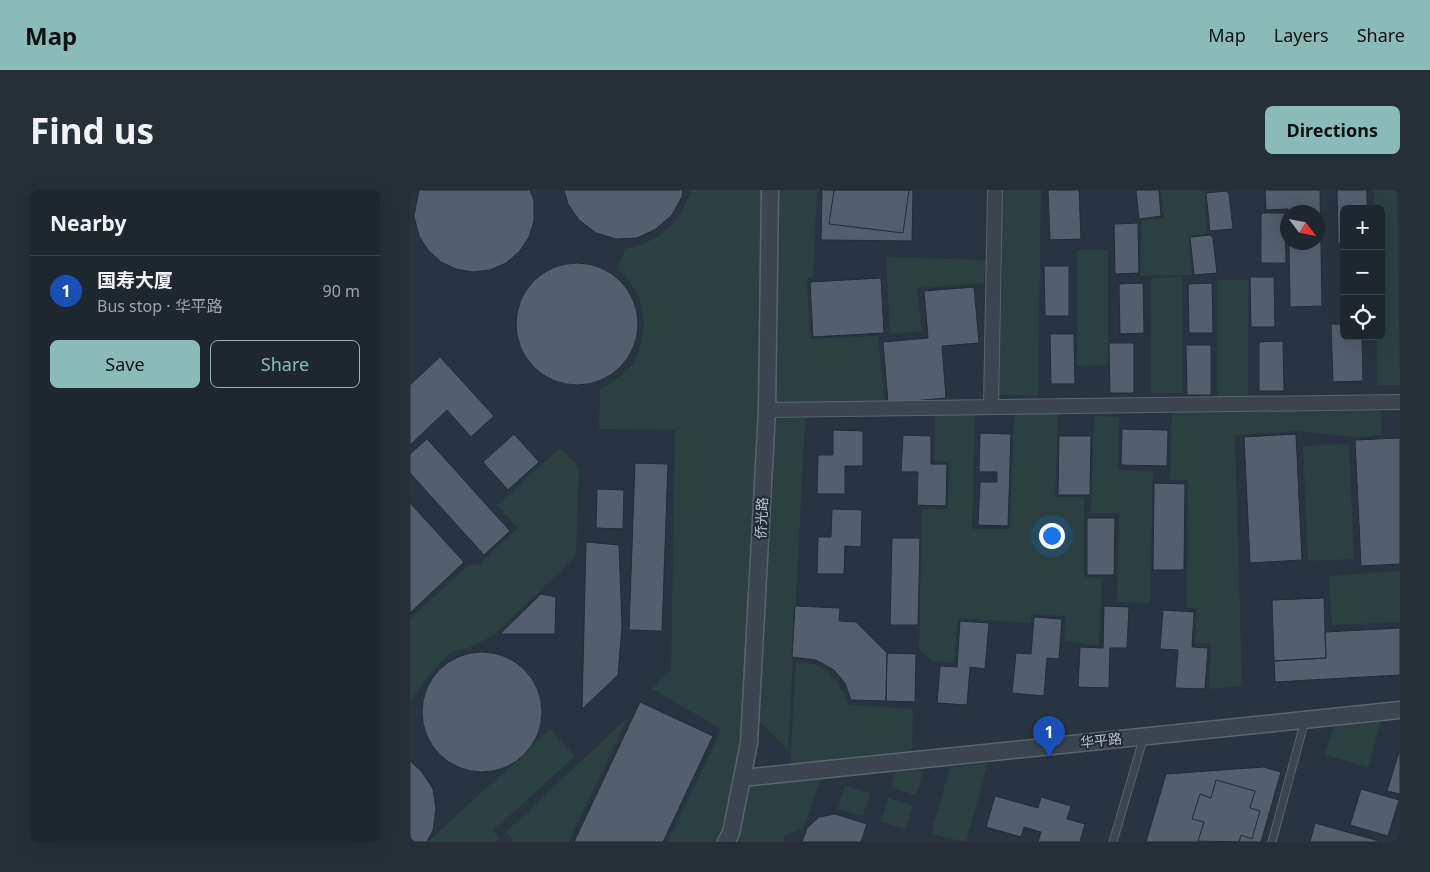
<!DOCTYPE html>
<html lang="en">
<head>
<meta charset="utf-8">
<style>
  :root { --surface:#1e272f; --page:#262f37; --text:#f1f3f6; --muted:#a1a5aa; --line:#3c444b; --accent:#8bbbb9 }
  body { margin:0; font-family:"Noto Sans","Noto Sans SC",sans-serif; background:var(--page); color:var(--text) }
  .controls { position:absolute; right:15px; top:15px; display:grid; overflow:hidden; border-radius:8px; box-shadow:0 5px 20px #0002 }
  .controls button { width:45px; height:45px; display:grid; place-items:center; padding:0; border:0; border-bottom:1px solid var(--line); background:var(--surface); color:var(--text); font:25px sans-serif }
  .compass { position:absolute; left:870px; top:15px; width:45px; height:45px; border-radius:50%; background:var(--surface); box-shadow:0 5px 20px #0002; rotate:122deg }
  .you { position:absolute; left:641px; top:345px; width:18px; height:18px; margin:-12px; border:4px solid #fff; border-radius:50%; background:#1a73e8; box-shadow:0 0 0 8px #1a73e833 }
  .badge { display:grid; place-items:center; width:32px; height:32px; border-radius:50%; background:var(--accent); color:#fff; font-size:16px; font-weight:700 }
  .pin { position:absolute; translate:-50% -41px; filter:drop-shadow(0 1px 2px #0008) }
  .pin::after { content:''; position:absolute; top:26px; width:18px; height:15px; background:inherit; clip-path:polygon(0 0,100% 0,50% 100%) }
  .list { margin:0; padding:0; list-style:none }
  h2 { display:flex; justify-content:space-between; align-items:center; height:65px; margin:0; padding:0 20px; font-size:21px }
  h2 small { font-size:16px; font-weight:400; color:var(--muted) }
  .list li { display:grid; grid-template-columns:32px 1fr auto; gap:15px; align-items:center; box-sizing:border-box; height:70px; padding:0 20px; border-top:1px solid var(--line) }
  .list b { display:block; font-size:19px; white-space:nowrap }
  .list p { margin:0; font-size:16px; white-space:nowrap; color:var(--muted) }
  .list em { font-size:16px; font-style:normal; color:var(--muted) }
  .actions { display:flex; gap:10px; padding:15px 20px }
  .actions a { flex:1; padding:11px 0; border:1px solid var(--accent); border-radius:8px; text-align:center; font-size:18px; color:var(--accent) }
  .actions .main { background:var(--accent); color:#111 }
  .icon { flex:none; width:28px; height:28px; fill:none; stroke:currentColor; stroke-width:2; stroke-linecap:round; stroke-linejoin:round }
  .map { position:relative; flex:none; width:990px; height:652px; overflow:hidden; border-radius:8px }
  header { display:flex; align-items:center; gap:30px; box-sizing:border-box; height:70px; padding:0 25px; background:var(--accent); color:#111 }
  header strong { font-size:24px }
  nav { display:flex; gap:28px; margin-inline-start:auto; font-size:18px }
  .intro { display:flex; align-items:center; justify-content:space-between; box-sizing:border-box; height:120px; padding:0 30px }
  h1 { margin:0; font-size:35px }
  .button { padding:12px 22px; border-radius:8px; background:var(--accent); color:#111; font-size:18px; font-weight:700 }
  main { display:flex; gap:30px; padding:0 30px }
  aside { flex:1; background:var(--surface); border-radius:8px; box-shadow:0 5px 20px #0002 }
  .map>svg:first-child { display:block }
  .green { fill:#2b4141 }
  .building { fill:#535f6d; stroke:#232c37 }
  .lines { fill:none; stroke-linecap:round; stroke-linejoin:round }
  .service-casing { stroke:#5a636d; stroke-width:9 }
  .minor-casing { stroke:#5a636d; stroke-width:16 }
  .tertiary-casing { stroke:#5a636d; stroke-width:19 }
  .service { stroke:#3c454f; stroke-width:7 }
  .minor { stroke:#3c454f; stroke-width:14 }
  .tertiary { stroke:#3c454f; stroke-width:16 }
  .labels { text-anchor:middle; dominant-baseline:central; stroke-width:4; stroke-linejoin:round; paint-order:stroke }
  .street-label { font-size:14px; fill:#b9c0ca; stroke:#212a35 }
</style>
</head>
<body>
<header>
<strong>Map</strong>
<nav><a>Map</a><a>Layers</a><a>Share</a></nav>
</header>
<div class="intro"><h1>Find us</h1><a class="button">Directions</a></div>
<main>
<aside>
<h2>Nearby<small></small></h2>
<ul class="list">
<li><span class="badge" style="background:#1a4fb4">1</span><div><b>国寿大厦</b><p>Bus stop · 华平路</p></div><em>90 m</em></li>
</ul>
<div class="actions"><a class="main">Save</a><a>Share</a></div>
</aside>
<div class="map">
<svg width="990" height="652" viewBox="0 0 990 652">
  <rect width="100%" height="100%" fill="#28343f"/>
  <path class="green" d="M 281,0 L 356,0 L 355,220 L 337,552 L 314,652 L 258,652 L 311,539 L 241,498 L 261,480 L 265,240 L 189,239 L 190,199 C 202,192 215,184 223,173 C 226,169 228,163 229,159 C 240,129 232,99 207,80 L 215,59 C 251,52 269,34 281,0 Z
    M 365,0 L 407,0 L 403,87 L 397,88 L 400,149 L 468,146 L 475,212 L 396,214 L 378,560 L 346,528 Z
    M 592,0 L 631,0 L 628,205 L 589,205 Z
    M 751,0 L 787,0 L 794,2 L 797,44 L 779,46 L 782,85 L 730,86 L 731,31 L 754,28 Z
    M 964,0 L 987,0 L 990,195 L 967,195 L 967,146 L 971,146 L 971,19 L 964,19 Z
    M 667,60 L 698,60 L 698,175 L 667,176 Z
    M 476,67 L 576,70 L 574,93 L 507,98 L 512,141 L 480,144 Z
    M 772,87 L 772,203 L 741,203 L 741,88 Z
    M 807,90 L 838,90 L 838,206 L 807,206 Z
    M 762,220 L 971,220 L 972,245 L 944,247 L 887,241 L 825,245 L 832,496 L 799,499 L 801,454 L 785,453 L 787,418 L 777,418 L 778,290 L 760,290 Z
    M 565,221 L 562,339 L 600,339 L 604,224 L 648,223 L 645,307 L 674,307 L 674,387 L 692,388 L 689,455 L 654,451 L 656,426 L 622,424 L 620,433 L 548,428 L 544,473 L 522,471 L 509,459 L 512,319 L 538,319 L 539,272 L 524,271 L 525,222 Z
    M 684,226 L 709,227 L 708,280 L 743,281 L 740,413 L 707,412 L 709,323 L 681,323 Z
    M 939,254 L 944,369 L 898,371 L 893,256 Z
    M 150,258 L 169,277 L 166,366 L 84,445 L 58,458 L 42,462 L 25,478 L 0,510 L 0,429 L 57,376 L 68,375 L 108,338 L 87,315 Z
    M 990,381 L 990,432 L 922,435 L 919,386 Z
    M 386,472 C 418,472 427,489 439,515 L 503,519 L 502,565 L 380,579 Z
    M 218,527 L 159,652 L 104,652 L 96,642 Z
    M 972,529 L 958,577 L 915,565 L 925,533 Z
    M 140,539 L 165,566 L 83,641 L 89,648 L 85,652 L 18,652 Z
    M 578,573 L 556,652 L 521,644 L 540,577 Z
    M 488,574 L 513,582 L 506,605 L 481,598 Z
    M 412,586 L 393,638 L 375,646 L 373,652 L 323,652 L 336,593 Z
    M 435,595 L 460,603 L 453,626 L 428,619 Z
    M 478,608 L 503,616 L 496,639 L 471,632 Z"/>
  <path class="building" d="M 9,0 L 120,0 L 124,10 L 124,31 L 119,47 L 109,62 L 96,73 L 80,80 L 63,82 L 46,79 L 31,72 L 18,60 L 9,46 L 4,26 Z
    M 154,0 L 273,0 L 272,7 L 262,25 L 246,39 L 227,48 L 206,49 L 186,43 L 169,30 L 158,14 Z
    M 412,0 L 503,0 L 502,51 L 411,50 Z
    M 424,0 L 499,0 L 493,43 L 419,34 Z
    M 638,0 L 669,0 L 671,49 L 640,50 Z
    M 726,0 L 749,0 L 751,26 L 729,29 Z
    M 855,0 L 910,0 L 912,116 L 880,117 L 879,52 L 908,52 L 908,22 L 878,22 L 878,19 L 856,20 Z
    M 927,0 L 957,0 L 957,19 L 934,19 L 934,53 L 928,53 Z
    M 816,1 L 819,4 L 823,39 L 800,41 L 796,3 Z
    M 851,23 L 875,23 L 876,73 L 851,73 Z
    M 728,33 L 729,83 L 705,84 L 704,34 Z
    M 800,45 L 803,48 L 807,83 L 784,85 L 780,47 Z
    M 931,71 L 934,71 L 934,129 L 932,129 Z
    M106 134a61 61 0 1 1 122 0a61 61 0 1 1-122 0Z
    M 634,76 L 659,76 L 659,126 L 635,126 Z
    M 840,87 L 864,87 L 865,137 L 841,137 Z
    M 471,88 L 474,143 L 403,147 L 400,92 Z
    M 733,93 L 734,143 L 710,144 L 709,94 Z
    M 802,93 L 803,143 L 779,143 L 778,94 Z
    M 564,97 L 569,153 L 532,156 L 536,208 L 478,213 L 473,152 L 518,148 L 514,101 Z
    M 921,134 L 934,134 L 934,146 L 952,146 L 953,191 L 923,192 Z
    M 640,144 L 664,144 L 665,194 L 641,194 Z
    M 873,151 L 874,201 L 849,201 L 849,152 Z
    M 699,153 L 724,153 L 724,203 L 700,203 Z
    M 776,155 L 801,155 L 801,205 L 777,205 Z
    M 30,167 L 84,226 L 61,247 L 37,220 L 0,255 L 0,195 Z
    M 712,239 L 758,240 L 757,276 L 711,275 Z
    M 423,240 L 453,241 L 453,276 L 435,276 L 435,304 L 407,304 L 408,265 L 423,265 Z
    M 570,243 L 601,244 L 598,336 L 568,335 L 570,292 L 587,292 L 587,282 L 569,282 Z
    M 104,244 L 129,272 L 98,300 L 73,272 Z
    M 886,244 L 892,370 L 840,373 L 834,247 Z
    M 493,245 L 521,246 L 521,274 L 537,274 L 536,316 L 507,315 L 508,282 L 491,282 Z
    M 649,246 L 681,246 L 680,305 L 648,305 Z
    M 990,248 L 990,374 L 951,376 L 945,250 Z
    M 17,249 L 100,341 L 74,365 L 0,283 L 0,264 Z
    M 225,273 L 258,274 L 252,441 L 219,440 Z
    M 744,293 L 775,294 L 774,380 L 743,380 Z
    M 187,299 L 214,300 L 213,339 L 186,338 Z
    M 0,313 L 54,372 L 0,423 Z
    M 422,319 L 452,320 L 451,357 L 435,356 L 434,384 L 407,384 L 408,347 L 421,347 Z
    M 677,328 L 705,328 L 704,385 L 677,385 Z
    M 482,348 L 510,348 L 508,435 L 480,435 Z
    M 176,352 L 209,355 L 212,436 L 208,485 L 172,519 Z
    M 131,404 L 146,407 L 145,444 L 90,444 Z
    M 914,408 L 916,468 L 864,471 L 862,410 Z
    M 385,416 L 430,418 L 429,431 L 446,432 L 477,463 L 476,511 L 441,510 L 435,493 L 424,480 L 406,470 L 382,467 Z
    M 694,416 L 719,417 L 717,458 L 700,458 L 699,498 L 668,497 L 670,457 L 693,458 Z
    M 753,420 L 784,422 L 782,457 L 798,458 L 795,499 L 765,498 L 768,460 L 750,459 Z
    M 624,427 L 652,429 L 649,469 L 637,468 L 634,506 L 602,503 L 606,463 L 621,464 Z
    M 550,431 L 579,433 L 575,479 L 560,477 L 557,515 L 527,513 L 530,476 L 547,477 Z
    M 990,438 L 990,485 L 865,492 L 864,471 L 916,468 L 915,442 Z
    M12 522a60 60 0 1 1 120 0a60 60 0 1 1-120 0Z
    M 477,463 L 506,464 L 505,512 L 476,511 Z
    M 230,512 L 303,546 L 253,652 L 164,652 Z
    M 990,559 L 990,604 L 977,601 Z
    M 0,571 L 12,582 L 23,599 L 26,619 L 23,640 L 17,652 L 0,652 Z
    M 853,577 L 871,582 L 851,652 L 736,652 L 756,584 Z
    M 806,590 L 845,601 L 840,618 L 850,621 L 842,649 L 831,645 L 829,652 L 788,651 L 794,632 L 782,629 L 790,604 L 801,608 Z
    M 951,599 L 989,610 L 978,646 L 940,635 Z
    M 585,606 L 628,618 L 631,607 L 661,616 L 657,629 L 675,634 L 670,652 L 628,652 L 631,642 L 614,637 L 611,647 L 576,637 Z
    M 425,624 L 457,634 L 451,652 L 392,652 L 397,638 L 409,627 Z
    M 905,633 L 969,651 L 969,652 L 900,652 Z"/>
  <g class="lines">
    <defs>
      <path id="service" d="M 703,652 L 734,546
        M 862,652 L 895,530"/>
      <path id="minor" d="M 581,217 L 585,0
        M 357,220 L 990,212"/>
      <path id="tertiary" d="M 332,588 L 990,520
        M 316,652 L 321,643 L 339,553 L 357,220 L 360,0"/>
    </defs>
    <use href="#service" class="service-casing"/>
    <use href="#minor" class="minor-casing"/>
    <use href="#tertiary" class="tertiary-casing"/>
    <use href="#service" class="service"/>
    <use href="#minor" class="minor"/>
    <use href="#tertiary" class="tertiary"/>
  </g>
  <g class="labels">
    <g class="street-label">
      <text transform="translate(351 328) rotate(-87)">侨光路</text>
      <text transform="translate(691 550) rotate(-6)">华平路</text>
    </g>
  </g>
</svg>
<div class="controls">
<button>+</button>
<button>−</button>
<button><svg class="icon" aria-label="locate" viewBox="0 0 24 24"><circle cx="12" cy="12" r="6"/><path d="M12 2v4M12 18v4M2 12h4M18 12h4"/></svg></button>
</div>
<svg class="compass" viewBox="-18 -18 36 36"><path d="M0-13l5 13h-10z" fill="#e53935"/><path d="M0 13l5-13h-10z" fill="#a1a5aa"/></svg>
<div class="you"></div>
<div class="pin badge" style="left:639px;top:567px;background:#1a4fb4">1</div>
</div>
</main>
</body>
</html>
